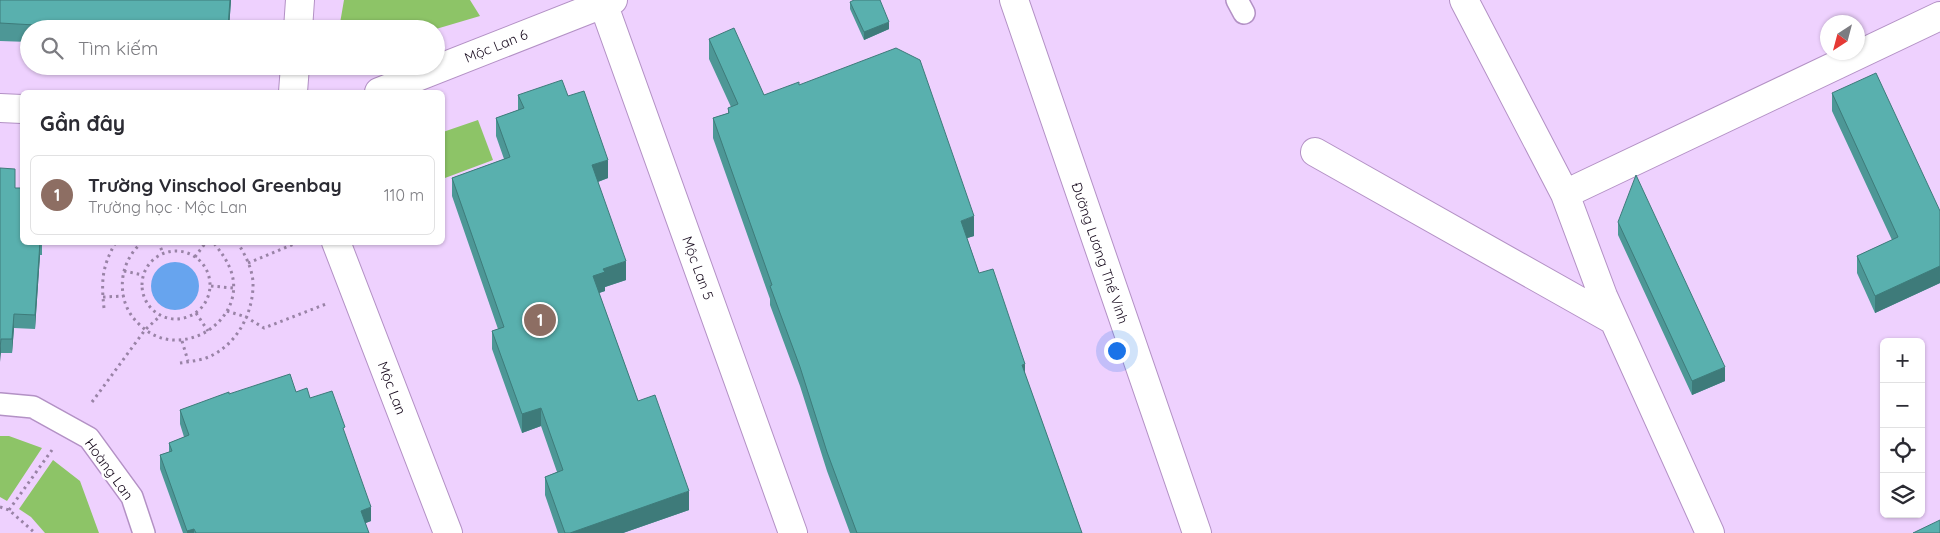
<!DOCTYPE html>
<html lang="vi">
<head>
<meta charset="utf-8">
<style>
  :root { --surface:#fff; --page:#f7f7f7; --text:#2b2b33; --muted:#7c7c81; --line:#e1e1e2; --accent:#447a0e }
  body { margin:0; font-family:Quicksand,sans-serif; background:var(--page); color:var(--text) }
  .controls { position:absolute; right:15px; bottom:15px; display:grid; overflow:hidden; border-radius:8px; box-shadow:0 1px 4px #0004 }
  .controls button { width:45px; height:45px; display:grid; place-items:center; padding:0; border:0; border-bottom:1px solid var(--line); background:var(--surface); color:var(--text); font:25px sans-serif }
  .compass { position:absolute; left:1820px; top:15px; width:45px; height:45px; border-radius:50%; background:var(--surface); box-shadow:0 1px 4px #0004; rotate:216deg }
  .you { position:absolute; left:1116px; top:350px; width:18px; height:18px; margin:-12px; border:4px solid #fff; border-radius:50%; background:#1a73e8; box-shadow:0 0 0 8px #1a73e833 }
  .badge { display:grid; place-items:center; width:32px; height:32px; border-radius:50%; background:var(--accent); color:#fff; font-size:16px; font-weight:700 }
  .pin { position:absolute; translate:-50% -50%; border:2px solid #fff; box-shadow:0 1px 5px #0006 }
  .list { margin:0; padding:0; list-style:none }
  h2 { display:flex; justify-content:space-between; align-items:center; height:65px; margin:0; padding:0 20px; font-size:21px }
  h2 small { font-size:16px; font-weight:400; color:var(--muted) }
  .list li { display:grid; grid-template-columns:32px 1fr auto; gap:15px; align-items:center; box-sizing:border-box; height:80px; margin:0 10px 10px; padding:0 10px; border:1px solid var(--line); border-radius:8px }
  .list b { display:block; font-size:19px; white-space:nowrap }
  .list p { margin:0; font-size:16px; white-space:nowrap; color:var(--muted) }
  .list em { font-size:16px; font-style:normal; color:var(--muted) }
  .icon { flex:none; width:28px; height:28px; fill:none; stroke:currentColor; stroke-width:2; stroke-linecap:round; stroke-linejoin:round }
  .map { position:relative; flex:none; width:1940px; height:533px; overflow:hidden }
  .search { position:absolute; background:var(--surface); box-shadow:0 1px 4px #0004; left:20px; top:20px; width:425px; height:55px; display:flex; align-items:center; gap:12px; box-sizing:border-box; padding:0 18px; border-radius:28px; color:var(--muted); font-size:19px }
  .panel { position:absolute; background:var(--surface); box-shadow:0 1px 4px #0004; left:20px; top:90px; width:425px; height:155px; border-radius:8px }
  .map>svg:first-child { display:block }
  .green { fill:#8dc467 }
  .water { fill:#67a4ee }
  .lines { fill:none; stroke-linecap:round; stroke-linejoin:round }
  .service-casing { stroke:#b391c5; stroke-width:24 }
  .minor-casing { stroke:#b391c5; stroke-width:30 }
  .tertiary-casing { stroke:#b391c5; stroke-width:30 }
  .path { stroke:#9983a6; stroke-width:3; stroke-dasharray:2.5 4; stroke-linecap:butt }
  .service { stroke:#fff; stroke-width:21 }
  .minor { stroke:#fff; stroke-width:28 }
  .tertiary { stroke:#fff; stroke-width:28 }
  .wall { fill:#4d9796 }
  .shaded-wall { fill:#3e7b7a }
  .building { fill:#59b0ae; stroke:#3e7b7a }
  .labels { text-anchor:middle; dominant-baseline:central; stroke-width:5; stroke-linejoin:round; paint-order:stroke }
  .street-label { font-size:14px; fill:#170a1d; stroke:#fff }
</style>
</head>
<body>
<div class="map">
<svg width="1940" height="533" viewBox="0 0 1940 533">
  <rect width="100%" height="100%" fill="#eed1fe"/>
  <path class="green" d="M 344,0 L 470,0 L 480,16 L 436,29 L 339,29 Z
    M 478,120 L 493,160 L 445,178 L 443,171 L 443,132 Z
    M 0,436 L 9,436 L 42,448 L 7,501 L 0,497 Z
    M 53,460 L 80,481 L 99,533 L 45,533 L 31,517 L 19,509 Z"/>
  <path class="water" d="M151 286a24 24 0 1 1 48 0a24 24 0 1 1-48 0Z"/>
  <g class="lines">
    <defs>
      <path id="service" d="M 1237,0 L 1244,13
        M 0,404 L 33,407 L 89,438 L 132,497 L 144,533"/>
      <path id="minor" d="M 1464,0 L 1565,194 L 1603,296 L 1710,533
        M 603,3 L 793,533
        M 298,29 L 300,0
        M 293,92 L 295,66
        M 379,92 L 613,0
        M 0,108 L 22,109
        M 1315,152 L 1613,320
        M 1565,194 L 1940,16
        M 336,242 L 448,533"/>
      <path id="tertiary" d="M 1014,0 L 1197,533"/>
    </defs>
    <use href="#service" class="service-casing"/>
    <use href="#minor" class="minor-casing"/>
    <use href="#tertiary" class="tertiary-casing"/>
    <path class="path" d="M 142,242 C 127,256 120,274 123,294 C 125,307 131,317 141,326 C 180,363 248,321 231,271 C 227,260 221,252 213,242
      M 158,242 L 163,253
      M142 285a34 34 0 1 1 68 0a34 34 0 1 1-68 0Z
      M 195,257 L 206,242
      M 248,263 L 299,242
      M 124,271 L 143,275
      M 211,286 L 233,288
      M 103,297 L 124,296
      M 104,308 C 101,281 102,266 116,242
      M 227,311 L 246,317 L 264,328 L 326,304
      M 196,313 L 208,331
      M 182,341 L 188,361
      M 180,363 C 187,362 195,361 203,359 C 235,349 254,314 253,282 C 252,268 245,254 237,242
      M 92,402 L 145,330 L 160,316
      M 0,507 L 9,510 L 35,533
      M 9,510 L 52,450"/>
    <use href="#service" class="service"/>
    <use href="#minor" class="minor"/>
    <use href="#tertiary" class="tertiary"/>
  </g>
  <path class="wall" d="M 0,0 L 231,0 L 229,29 L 29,29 L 29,42 L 0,41 Z
    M 850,2 L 889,29 L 864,40 L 850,9 Z
    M 709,39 L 764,95 L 799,85 L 974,236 L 967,238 L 979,273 L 1025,374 L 1082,533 L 850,533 L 827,471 L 800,386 L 770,305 L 770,299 L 713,138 L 713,118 L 728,113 L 728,108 L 731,107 L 709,59 Z
    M 1832,93 L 1940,211 L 1940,283 L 1875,313 L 1857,273 L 1857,256 L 1892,240 L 1832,111 Z
    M 518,95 L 568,96 L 608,178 L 598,182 L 626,280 L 605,287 L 605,291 L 599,293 L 638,401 L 689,510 L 623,533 L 558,533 L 545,495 L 545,477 L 557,472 L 541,426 L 522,433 L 492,349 L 492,331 L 498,329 L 452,196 L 452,178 L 504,159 L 496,136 L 496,118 L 518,110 Z
    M 0,168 L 15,188 L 22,242 L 42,242 L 42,255 L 40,255 L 35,329 L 14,328 L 12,353 L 1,353 Z
    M 1618,222 L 1725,381 L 1692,395 L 1618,235 Z
    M 296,392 L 310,398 L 345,434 L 371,521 L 365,523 L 369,533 L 183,533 L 160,469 L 160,455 L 169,452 L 169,443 L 184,437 L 180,424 L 180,410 L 229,394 Z"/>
  <path class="shaded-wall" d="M 230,0 L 231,0 L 229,29 L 228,29 Z
    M 889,22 L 889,29 L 864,40 L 864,32 Z
    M 608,160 L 608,178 L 592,184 L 592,165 Z
    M 974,216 L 974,236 L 961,240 L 961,221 Z
    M 40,242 L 40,255 L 35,329 L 35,315 Z
    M 626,261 L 626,280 L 605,287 L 605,291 L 593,295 L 593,276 L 603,269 Z
    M 1940,266 L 1940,283 L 1875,313 L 1875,296 Z
    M 14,314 L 14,328 L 12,353 L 12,339 Z
    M 1,339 L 1,353 L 0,362 L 0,348 Z
    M 1025,364 L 1025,383 L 1022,365 Z
    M 1725,367 L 1725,381 L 1692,395 L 1692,381 Z
    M 541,408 L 541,426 L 522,433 L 522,414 Z
    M 689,491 L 689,510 L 623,533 L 570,533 Z
    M 371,507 L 371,521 L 361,525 L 361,511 Z
    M 194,529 L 194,533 L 187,533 L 187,531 Z"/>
  <path class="building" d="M 0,0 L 230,0 L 228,27 L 211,27 L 211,29 L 87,29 L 87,28 L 0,23 Z
    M 854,0 L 880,0 L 889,22 L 864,32 L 850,2 Z
    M 734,28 L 764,95 L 799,82 L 799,85 L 896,48 L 920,60 L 974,216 L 961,221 L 979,273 L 993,269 L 1025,364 L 1022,365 L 1082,533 L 857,533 L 827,452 L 800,367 L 770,286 L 772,285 L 713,118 L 729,113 L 728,108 L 738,104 L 709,39 Z
    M 1876,73 L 1940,211 L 1940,266 L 1875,296 L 1857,256 L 1898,237 L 1832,93 Z
    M 562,80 L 568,96 L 584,91 L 608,160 L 592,165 L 626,261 L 603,269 L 605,272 L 593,276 L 638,401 L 655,395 L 689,491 L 570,533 L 565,533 L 545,477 L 563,470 L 541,408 L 522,414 L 492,331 L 504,327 L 452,178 L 510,157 L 496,118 L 524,108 L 518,95 Z
    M 0,168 L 15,169 L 15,188 L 22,188 L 22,242 L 40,242 L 35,315 L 14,314 L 12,339 L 1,339 L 0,348 Z
    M 1636,175 L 1725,367 L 1692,381 L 1618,222 Z
    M 290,374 L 296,392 L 307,388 L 310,398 L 332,391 L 345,427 L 343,428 L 371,507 L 361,511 L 369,533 L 196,533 L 194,529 L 187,531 L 160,455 L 172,451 L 169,443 L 189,435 L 180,410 L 229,392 L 229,394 Z
    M 1940,520 L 1940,533 L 1913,533 Z"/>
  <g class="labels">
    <g class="street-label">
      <text transform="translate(496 46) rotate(-22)">Mộc Lan 6</text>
      <text transform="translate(1100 253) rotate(71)">Đường Lương Thế Vinh</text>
      <text transform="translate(698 268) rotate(70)">Mộc Lan 5</text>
      <text transform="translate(392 388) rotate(69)">Mộc Lan</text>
      <text transform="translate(109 469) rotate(54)">Hoàng Lan</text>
    </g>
  </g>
</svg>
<div class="controls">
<button>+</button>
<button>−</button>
<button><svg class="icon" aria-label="locate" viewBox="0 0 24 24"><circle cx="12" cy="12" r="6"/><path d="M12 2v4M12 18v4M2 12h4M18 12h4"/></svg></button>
<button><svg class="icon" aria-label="layers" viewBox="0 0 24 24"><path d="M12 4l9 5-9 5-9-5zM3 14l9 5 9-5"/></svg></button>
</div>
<svg class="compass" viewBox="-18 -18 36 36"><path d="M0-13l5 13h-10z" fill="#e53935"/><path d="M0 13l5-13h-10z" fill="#7c7c81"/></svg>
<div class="you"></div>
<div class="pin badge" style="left:540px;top:320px;background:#8d6e63">1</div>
<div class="search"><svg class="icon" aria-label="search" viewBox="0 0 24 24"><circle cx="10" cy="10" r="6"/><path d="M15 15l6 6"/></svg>Tìm kiếm</div>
<section class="panel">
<h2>Gần đây<small></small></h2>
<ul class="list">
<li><span class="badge" style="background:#8d6e63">1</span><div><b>Trường Vinschool Greenbay</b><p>Trường học · Mộc Lan</p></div><em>110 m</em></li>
</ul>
</section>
</div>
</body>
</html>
